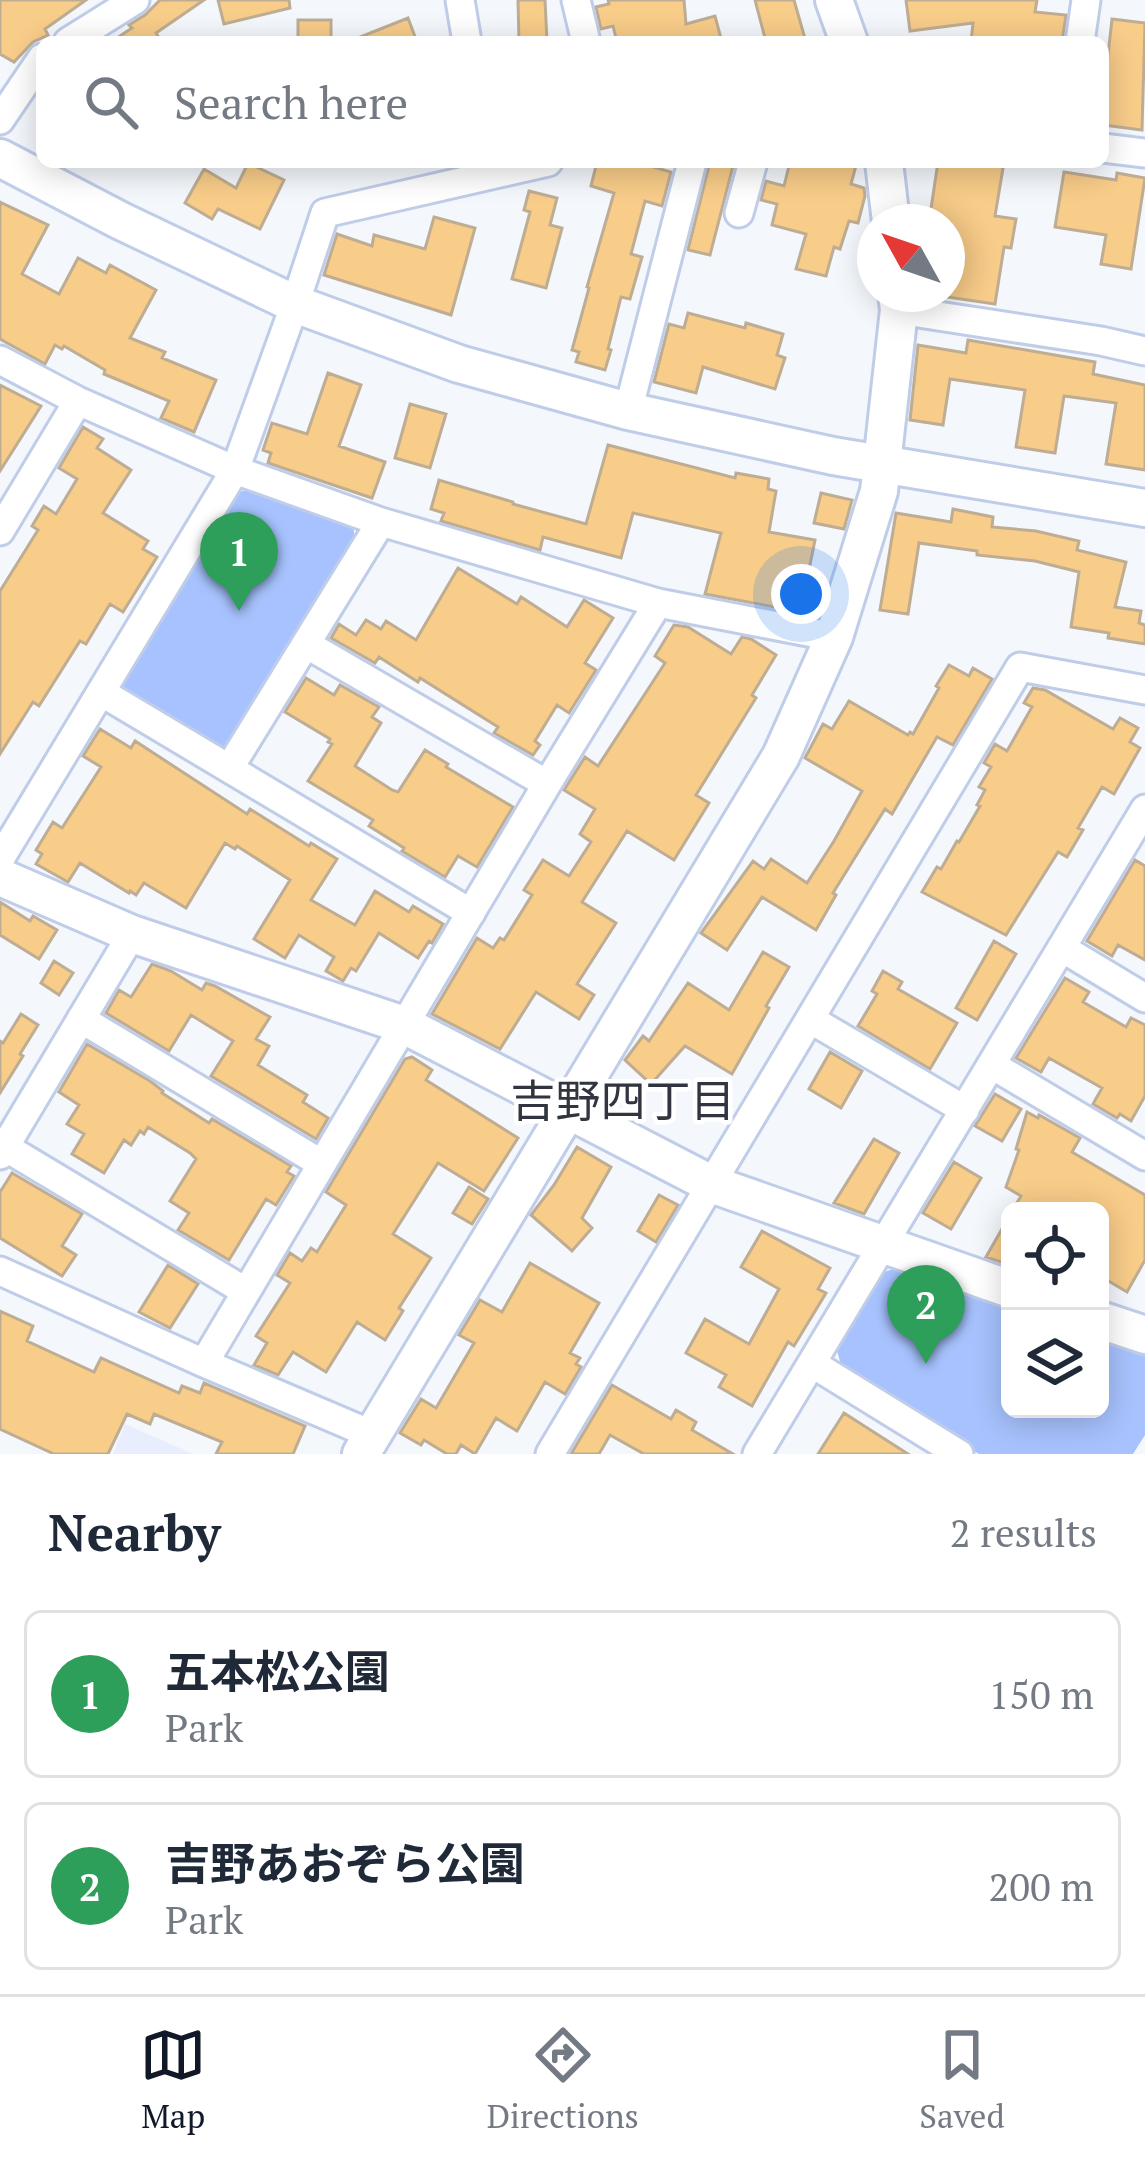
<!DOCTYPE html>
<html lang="en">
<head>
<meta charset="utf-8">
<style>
  :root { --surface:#fff; --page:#f2f2f3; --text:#1f2937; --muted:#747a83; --line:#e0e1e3; --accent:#111827 }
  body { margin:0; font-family:"PT Serif","Noto Sans JP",serif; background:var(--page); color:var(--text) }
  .controls { position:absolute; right:36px; bottom:36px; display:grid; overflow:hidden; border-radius:18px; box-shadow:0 6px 30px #0003 }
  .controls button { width:108px; height:108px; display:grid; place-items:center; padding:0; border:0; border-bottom:3px solid var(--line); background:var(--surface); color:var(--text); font:60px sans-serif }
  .compass { position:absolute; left:857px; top:204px; width:108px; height:108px; border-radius:50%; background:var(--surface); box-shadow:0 6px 30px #0003; rotate:310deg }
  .you { position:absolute; left:801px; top:594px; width:42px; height:42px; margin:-30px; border:9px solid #fff; border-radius:50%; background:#1a73e8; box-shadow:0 0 0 18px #1a73e833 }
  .badge { display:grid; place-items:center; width:78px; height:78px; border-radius:50%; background:var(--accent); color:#fff; font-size:39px; font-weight:700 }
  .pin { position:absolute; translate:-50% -99px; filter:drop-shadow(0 3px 6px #0008) }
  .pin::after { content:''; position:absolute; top:63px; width:42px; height:36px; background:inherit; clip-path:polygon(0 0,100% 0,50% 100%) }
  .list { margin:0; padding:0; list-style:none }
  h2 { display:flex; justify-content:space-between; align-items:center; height:156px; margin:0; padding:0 48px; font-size:51px }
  h2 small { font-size:39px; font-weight:400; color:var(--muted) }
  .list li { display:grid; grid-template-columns:78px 1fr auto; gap:36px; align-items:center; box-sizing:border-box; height:168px; margin:0 24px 24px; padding:0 24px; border:3px solid var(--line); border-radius:18px }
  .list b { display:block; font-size:45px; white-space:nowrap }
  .list p { margin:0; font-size:39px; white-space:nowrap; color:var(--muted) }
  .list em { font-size:39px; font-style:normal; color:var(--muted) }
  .icon { flex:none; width:66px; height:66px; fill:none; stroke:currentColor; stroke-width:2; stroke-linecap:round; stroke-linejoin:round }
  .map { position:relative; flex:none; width:1145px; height:1454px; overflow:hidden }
  .search { position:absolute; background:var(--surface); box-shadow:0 6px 30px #0003; left:36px; right:36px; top:36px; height:132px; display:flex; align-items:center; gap:30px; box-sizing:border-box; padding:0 42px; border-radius:18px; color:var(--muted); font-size:45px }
  .sheet { height:540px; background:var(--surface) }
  nav { display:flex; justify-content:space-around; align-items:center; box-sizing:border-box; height:168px; border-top:3px solid var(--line); background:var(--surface); font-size:33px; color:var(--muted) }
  nav a { display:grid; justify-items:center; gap:6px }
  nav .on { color:var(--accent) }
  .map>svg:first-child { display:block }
  .built { fill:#e8eefd }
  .green { fill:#a7c2fe }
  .building { fill:#f8cc89; stroke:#bead93; stroke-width:3 }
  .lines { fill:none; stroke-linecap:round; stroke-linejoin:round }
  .minor-casing { stroke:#c0cde9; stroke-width:33 }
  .tertiary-casing { stroke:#c0cde9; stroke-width:42 }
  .minor { stroke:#fff; stroke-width:27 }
  .tertiary { stroke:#fff; stroke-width:36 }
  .labels { text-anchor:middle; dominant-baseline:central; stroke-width:9; stroke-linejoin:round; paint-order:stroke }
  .neighbourhood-label { font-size:45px; fill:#303540; stroke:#fff }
</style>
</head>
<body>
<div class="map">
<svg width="1145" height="1454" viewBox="0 0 1145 1454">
  <rect width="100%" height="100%" fill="#f4f7fc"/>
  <path class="built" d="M 125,1424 L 193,1454 L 113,1454 Z"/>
  <path class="green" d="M 251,490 L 353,525 L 355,541 L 231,746 L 220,748 L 124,691 L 122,680 L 236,492 Z
    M 893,1269 L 1010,1309 L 1010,1409 L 1100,1409 L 1100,1340 L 1145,1356 L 1145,1435 L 1133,1454 L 979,1454 L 843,1372 L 836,1347 L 881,1273 Z"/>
  <path class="building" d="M 0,0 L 86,0 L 45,29 L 48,35 L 33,42 L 14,62 L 0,54 Z
    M 160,0 L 204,0 L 156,33 L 162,42 L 111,42 L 132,28 L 129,25 L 145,15 Z
    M 218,0 L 289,0 L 290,8 L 224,24 Z
    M 518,0 L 545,0 L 547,41 L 519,42 Z
    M 608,0 L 684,0 L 686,24 L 715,16 L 722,42 L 617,42 L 613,26 L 601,29 L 596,7 L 609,4 Z
    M 755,0 L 794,0 L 806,42 L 766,42 Z
    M 906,0 L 1037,0 L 1035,12 L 1066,15 L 1062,42 L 971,42 L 973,23 L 910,31 Z
    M 408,18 L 417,42 L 350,42 L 350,41 Z
    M 1112,19 L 1145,23 L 1142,130 L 1103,125 L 1103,100 Z
    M 298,20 L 331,20 L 331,42 L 298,42 Z
    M 610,162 L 636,162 L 671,172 L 662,206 L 645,201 L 631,254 L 642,257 L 630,299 L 621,297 L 608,349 L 611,350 L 605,370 L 576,362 L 579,352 L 572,350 L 589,288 L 587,287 L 614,193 L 591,186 L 596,166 Z
    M 710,162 L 734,162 L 710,255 L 688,250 Z
    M 790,162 L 857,162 L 851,184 L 864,188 L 865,196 L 858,223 L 849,221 L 840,249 L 834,247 L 826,276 L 796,269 L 806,234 L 772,225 L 777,204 L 761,200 L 766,181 L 784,186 Z
    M 938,162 L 1004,162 L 995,216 L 1016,219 L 1011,248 L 1004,247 L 995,304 L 947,297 L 947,222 L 929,222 Z
    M 248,163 L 284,180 L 260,229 L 218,209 L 212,219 L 185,203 L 204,169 L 236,188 Z
    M 1064,172 L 1116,180 L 1117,173 L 1145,178 L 1131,269 L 1101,264 L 1106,235 L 1055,227 Z
    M 529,191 L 557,198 L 550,225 L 562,228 L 546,288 L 512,279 L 530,212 L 524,210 Z
    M 0,202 L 48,225 L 22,274 L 59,294 L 78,258 L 106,273 L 110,265 L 156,290 L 130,338 L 165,352 L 162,358 L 216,380 L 194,432 L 161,418 L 169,401 L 104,374 L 105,370 L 64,346 L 62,349 L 55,345 L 45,364 L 0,339 Z
    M 434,217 L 475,228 L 451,315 L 324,275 L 337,234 L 372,246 L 374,235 L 425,249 Z
    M 688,313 L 745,328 L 746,323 L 783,334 L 777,355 L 785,358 L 775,389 L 703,367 L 696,393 L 654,382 L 669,324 L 684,328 Z
    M 968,340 L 1095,362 L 1093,374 L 1145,385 L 1145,470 L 1106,464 L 1116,403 L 1064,396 L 1055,453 L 1016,447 L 1025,390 L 950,379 L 943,425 L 910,420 L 918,345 L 966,353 Z
    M 328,373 L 361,385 L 339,446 L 385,462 L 372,498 L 268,463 L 271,453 L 263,450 L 272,423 L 307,434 Z
    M 0,385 L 41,406 L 0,471 Z
    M 410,404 L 446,414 L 430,468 L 395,458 Z
    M 83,427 L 103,439 L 97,448 L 131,470 L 103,513 L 148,541 L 143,549 L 157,557 L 123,612 L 110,604 L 86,644 L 80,641 L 39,706 L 33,702 L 0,754 L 0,591 L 38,530 L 32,526 L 44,506 L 56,514 L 77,479 L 59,468 Z
    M 608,445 L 735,478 L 736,473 L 769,479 L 768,489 L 776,491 L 769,532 L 815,540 L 807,580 L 825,584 L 817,615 L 705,594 L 721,533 L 633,513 L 621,558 L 543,537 L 540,550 L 441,521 L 444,513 L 431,509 L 439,480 L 513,502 L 513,504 L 586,524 Z
    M 821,493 L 852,500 L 844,529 L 814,523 Z
    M 953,509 L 993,517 L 992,527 L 1036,531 L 1079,541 L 1077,550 L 1126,562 L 1115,607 L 1141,611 L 1139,623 L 1145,625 L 1145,644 L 1108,638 L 1109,633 L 1071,627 L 1079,572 L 1035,561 L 977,555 L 977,551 L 919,543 L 908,614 L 880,610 L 896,513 L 951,522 Z
    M 458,568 L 517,604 L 521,597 L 567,627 L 584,600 L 613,618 L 585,663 L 596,670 L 569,713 L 557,705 L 535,741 L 540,745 L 533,755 L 494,733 L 498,727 L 420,678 L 418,682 L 379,657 L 375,663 L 331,638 L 339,624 L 356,635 L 366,620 L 381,629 L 386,621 L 416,640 Z
    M 674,625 L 688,627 L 731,654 L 742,637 L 751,639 L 776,655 L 752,695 L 756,698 L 696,795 L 709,803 L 674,860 L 627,831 L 582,902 L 616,923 L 577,984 L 594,995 L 579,1019 L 536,992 L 500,1049 L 432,1014 L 477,938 L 493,948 L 500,938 L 504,940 L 532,895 L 524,890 L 543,860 L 569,876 L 591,842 L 580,834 L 595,809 L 564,790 L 585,757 L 598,766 L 665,663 L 655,656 Z
    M 949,665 L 969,676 L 973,668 L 992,679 L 953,745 L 937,737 L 892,814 L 885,809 L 833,893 L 836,895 L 816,930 L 762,897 L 727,950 L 701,933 L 753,861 L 764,869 L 771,859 L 807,883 L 834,841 L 862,791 L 805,758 L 823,724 L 832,729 L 849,701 L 908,735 L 910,732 L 913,734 L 939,688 L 936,686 Z
    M 306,678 L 334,695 L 340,685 L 379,707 L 372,717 L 381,723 L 355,766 L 392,790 L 398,792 L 425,750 L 448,764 L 446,767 L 513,807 L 477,867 L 458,856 L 445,877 L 402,851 L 404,848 L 369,826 L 373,820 L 308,781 L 332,744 L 328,742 L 330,739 L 285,712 Z
    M 1033,688 L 1045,690 L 1113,729 L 1120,718 L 1138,728 L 1130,742 L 1140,748 L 1114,794 L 1102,787 L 1078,828 L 1083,830 L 1067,857 L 1058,852 L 1006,935 L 922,892 L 937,867 L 941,869 L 957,841 L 959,842 L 980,806 L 977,805 L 985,790 L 979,787 L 991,767 L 984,763 L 995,744 L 1007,751 L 1032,707 L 1024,703 Z
    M 100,729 L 131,748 L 135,741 L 247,814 L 250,809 L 309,846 L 311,843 L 337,859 L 311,900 L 355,925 L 375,891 L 409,912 L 413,906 L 443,924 L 432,943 L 429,941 L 418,958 L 379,933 L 356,971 L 351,968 L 343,981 L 326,971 L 334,957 L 299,935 L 285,958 L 254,939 L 290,880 L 237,846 L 235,849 L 225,843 L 186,908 L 144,883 L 136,895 L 130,891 L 129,893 L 80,863 L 68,882 L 36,864 L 42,854 L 36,850 L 53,822 L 62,828 L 101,767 L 83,756 Z
    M 1135,860 L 1145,866 L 1145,960 L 1118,945 L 1112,956 L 1087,941 Z
    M 0,902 L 30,921 L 33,916 L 57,930 L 39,959 L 0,935 Z
    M 994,941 L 1016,954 L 977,1020 L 956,1008 Z
    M 763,952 L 789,967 L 766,1006 L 769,1008 L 732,1074 L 685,1046 L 651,1084 L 625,1060 L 643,1036 L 649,1041 L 688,983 L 729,1010 Z
    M 54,961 L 73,973 L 59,995 L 41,983 Z
    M 152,964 L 171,971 L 202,990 L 206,983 L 215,986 L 270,1017 L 256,1039 L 269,1046 L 258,1065 L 307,1095 L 303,1102 L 328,1118 L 316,1139 L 211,1076 L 233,1041 L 191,1015 L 169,1051 L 106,1013 L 119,990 L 131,997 Z
    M 883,971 L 902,982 L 898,989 L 957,1023 L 930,1069 L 858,1026 L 877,994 L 872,991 Z
    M 1065,978 L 1089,992 L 1083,1002 L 1126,1027 L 1131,1018 L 1145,1025 L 1145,1096 L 1131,1121 L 1120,1114 L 1117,1118 L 1093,1104 L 1102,1088 L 1049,1058 L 1041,1072 L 1016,1058 Z
    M 21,1014 L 38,1025 L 20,1054 L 23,1056 L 0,1093 L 0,1041 L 3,1043 Z
    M 87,1044 L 150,1081 L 163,1091 L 162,1093 L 209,1123 L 212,1119 L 291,1166 L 287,1172 L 294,1176 L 276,1205 L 266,1199 L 229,1260 L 178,1230 L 189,1213 L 170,1201 L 196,1159 L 190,1153 L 148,1127 L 144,1134 L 140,1131 L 131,1145 L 124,1140 L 104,1173 L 72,1154 L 84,1134 L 67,1124 L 79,1105 L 59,1092 Z
    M 830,1052 L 862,1071 L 841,1108 L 809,1089 Z
    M 412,1057 L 432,1070 L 426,1080 L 518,1138 L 484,1191 L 438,1163 L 393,1234 L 431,1258 L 399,1308 L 403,1311 L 385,1340 L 357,1322 L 326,1372 L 293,1352 L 278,1375 L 254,1365 L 267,1343 L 256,1336 L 290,1283 L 277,1275 L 290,1253 L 302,1261 L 311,1248 L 317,1252 L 346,1205 L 326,1192 L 405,1059 Z
    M 995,1094 L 1021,1109 L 1002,1141 L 975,1126 Z
    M 1027,1112 L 1038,1118 L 1039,1115 L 1080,1138 L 1072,1152 L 1145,1195 L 1145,1260 L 1127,1292 L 1100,1276 L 1100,1211 L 1012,1211 L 1021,1196 L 1006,1187 L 1019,1150 L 1016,1149 Z
    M 874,1139 L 899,1153 L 864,1214 L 834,1203 Z
    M 577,1147 L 611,1167 L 582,1218 L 592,1228 L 572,1251 L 531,1215 L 554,1185 Z
    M 954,1162 L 981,1178 L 951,1229 L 923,1213 Z
    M 12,1173 L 82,1214 L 62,1246 L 76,1255 L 62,1276 L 0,1238 L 0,1192 Z
    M 469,1187 L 488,1199 L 472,1224 L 453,1213 Z
    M 659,1195 L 678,1205 L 656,1242 L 638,1231 Z
    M 1010,1215 L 1010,1265 L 986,1257 Z
    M 762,1231 L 830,1268 L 818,1289 L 826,1293 L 794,1346 L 788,1342 L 752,1406 L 719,1387 L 726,1375 L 686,1353 L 705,1319 L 749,1344 L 779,1289 L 741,1267 Z
    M 530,1263 L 599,1303 L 570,1353 L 580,1358 L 576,1364 L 581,1367 L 565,1394 L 545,1382 L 517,1431 L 496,1418 L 475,1454 L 461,1445 L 456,1454 L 447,1454 L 424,1440 L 421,1445 L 400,1433 L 421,1399 L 436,1408 L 474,1343 L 459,1335 L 480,1300 L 502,1312 Z
    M 168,1265 L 198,1284 L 170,1328 L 139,1312 Z
    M 0,1311 L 33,1326 L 27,1341 L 94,1372 L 101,1358 L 179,1393 L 182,1386 L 200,1393 L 204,1383 L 305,1426 L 293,1454 L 216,1454 L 222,1442 L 154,1414 L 150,1424 L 127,1414 L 108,1454 L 54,1454 L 0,1429 Z
    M 612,1385 L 671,1419 L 676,1410 L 696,1422 L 692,1430 L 733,1454 L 644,1454 L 610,1435 L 599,1454 L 571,1454 Z
    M 844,1413 L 908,1454 L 818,1454 Z"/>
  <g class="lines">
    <defs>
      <path id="minor" d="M 460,0 L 467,42
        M 576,0 L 586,42
        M 68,42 L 135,0
        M 1080,42 L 1086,0
        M 0,120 L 42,58
        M 1103,148 L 1145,153
        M 739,213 L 753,162
        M 899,310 L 1101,341 L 1145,351
        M 0,360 L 78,401 L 235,470 L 381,522 L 658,603 L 834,637
        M 628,411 L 692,162
        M 0,531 L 78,401
        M 306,644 L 547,784
        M 101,692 L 471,913
        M 230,767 L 381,522
        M 0,859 L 235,470 L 295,304 L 325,213 L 548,162
        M 1062,948 L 1145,998
        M 81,1019 L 322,1164
        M 810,1019 L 965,1110
        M 992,1065 L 1145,1156
        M 5,1147 L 245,1291
        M 0,1155 L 132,934
        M 0,1271 L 204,1363 L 373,1435
        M 204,1363 L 547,784 L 658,603
        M 813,1364 L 959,1454
        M 550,1454 L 1020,667 L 1145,690
        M 757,1454 L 1145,809"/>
      <path id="tertiary" d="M 834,0 L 849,42
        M 0,158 L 121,221 L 295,304 L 459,364 L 628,411 L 833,456 L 1145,508
        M 884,162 L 891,222
        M 0,877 L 132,934 L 404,1025 L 711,1184 L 1010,1289
        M 1100,1320 L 1145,1335
        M 361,1454 L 781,756 L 834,637 L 879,491 L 899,310 L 897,294"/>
    </defs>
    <use href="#minor" class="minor-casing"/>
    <use href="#tertiary" class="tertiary-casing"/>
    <use href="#minor" class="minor"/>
    <use href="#tertiary" class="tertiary"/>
  </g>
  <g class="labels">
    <g class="neighbourhood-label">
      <text x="623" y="1100">吉野四丁目</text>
    </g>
  </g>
</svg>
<div class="controls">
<button><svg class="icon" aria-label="locate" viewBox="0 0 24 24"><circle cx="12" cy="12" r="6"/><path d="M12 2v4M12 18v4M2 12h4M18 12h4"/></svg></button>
<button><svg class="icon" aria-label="layers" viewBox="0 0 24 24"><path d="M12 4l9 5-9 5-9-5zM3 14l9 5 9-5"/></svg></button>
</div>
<svg class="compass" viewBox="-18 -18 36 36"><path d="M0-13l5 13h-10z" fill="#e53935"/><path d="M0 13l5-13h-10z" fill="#747a83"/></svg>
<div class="you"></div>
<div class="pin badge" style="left:239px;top:611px;background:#2e9e5b">1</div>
<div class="pin badge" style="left:926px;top:1364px;background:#2e9e5b">2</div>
<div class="search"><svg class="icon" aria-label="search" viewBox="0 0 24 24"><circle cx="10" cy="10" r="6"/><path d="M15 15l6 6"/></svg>Search here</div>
</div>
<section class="sheet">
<h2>Nearby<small>2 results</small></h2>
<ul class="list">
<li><span class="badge" style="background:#2e9e5b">1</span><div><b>五本松公園</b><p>Park</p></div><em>150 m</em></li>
<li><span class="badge" style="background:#2e9e5b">2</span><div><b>吉野あおぞら公園</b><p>Park</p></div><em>200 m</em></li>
</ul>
</section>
<nav>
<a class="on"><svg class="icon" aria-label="map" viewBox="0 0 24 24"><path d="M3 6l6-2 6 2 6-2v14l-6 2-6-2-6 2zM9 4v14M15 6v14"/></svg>Map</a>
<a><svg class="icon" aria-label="directions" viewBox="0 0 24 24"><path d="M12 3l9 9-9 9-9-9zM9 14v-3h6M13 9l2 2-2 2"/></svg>Directions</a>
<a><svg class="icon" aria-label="saved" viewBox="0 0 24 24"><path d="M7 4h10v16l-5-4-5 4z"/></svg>Saved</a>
</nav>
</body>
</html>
